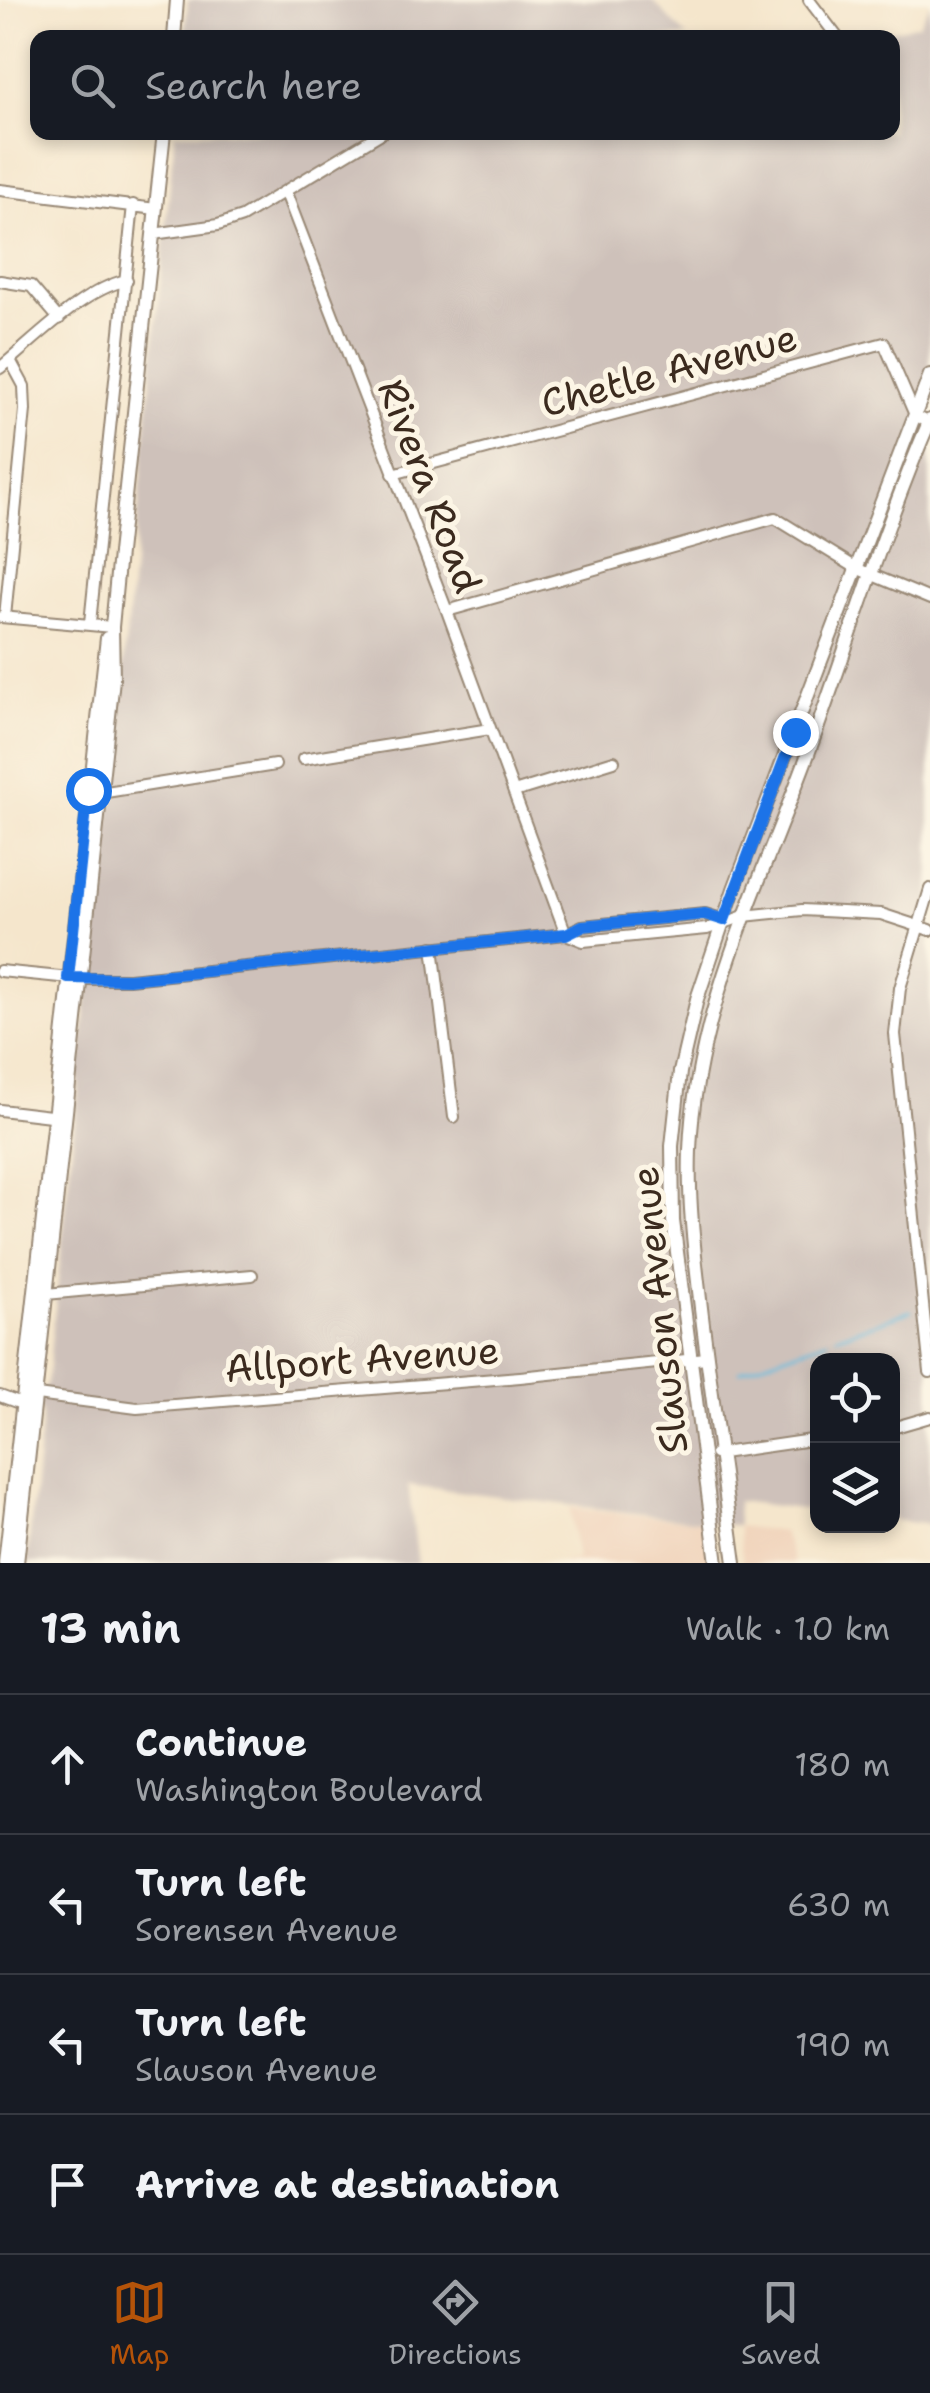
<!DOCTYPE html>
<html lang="en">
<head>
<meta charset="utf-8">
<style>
  :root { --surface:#171b24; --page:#20242c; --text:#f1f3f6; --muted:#9ea1a6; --line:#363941; --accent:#b45309 }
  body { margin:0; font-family:"Shantell Sans",sans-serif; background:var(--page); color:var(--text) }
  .controls { position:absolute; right:30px; bottom:30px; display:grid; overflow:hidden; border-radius:20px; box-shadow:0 5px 15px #0003 }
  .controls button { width:90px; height:90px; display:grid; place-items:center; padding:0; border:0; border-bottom:2px solid var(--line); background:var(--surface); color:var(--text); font:50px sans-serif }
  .stop { position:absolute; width:30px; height:30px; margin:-22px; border:8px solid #1a73e8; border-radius:50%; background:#fff }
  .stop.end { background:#1a73e8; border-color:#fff; box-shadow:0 2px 10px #0008 }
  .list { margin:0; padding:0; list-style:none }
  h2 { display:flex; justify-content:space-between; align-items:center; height:130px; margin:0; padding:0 40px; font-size:42px }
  h2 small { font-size:32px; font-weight:400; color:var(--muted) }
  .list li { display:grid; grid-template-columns:65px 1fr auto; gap:30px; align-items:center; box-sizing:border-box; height:140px; padding:0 40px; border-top:2px solid var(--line) }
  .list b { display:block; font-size:38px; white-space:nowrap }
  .list p { margin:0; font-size:32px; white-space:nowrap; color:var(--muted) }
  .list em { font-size:32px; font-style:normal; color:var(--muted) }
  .icon { flex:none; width:55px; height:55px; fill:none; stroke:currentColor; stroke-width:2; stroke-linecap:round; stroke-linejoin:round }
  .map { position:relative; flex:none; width:930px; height:1563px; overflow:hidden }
  .search { position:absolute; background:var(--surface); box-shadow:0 5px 15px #0003; left:30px; right:30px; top:30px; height:110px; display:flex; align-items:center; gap:25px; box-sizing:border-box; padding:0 35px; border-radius:20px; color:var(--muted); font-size:38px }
  .sheet { height:690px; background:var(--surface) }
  nav { display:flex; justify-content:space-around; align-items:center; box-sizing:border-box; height:140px; border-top:2px solid var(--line); background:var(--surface); font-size:28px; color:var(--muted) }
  nav a { display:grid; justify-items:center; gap:5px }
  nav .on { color:var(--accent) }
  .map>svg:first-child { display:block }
  .built { fill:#f1d5bd }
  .industrial { fill:#cec1ba }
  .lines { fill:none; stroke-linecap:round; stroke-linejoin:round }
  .stream { stroke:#62bee0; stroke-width:2.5 }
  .minor-casing { stroke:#988875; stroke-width:14 }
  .major-casing { stroke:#988875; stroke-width:16 }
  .minor { stroke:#fff; stroke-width:10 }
  .major { stroke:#fff; stroke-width:12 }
  .route { stroke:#1a73e8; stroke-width:12 }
  .labels { text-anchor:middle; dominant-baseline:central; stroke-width:10; stroke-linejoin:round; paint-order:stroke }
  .street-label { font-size:38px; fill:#3b2a1e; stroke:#fcf5e5 }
</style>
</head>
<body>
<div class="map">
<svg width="930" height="1563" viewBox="0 0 930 1563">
  <rect width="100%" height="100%" fill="#fcf5e5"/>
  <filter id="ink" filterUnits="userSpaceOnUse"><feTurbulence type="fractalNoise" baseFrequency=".01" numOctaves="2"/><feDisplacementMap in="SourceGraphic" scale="20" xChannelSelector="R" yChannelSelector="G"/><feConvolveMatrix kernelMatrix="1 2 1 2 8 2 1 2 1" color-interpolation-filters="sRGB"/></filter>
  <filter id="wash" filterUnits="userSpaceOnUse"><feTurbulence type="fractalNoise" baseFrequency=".0048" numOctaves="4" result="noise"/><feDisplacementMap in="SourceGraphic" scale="40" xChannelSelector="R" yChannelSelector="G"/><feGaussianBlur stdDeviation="2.25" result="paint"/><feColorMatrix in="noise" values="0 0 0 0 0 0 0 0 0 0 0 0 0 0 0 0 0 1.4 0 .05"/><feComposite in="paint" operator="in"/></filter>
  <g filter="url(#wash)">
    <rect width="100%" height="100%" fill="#f5e6cc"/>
    <path class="built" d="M 570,1508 L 704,1522 L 710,1563 L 560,1563 L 577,1559 Z
      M 738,1526 L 783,1532 L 794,1563 L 743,1563 Z"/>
    <path class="industrial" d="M 188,0 L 652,0 L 687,37 L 185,37 Z
      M 930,3 L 930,1525 L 893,1520 L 892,1360 L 818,1360 L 817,1511 L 737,1501 L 738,1526 L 408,1485 L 418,1563 L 27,1563 L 42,1416 L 35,1395 L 47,1384 L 79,1082 L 71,1059 L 80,1060 L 107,833 L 175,133 L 892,132 L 892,38 L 867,37 L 919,24 Z"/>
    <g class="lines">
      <path class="stream" d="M 836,1337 L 911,1311
        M 740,1371 L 828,1340"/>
    </g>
  </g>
  <g filter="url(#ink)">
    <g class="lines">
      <defs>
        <path id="minor" d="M 809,0 L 838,38
          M 0,190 L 156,209
          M 286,193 L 447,611 L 566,934
          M 153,234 L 218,225 L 242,217 L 383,132
          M 0,281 L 31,286 L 59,319
          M 0,368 C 36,339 82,290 127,280
          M 393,474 L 884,343 L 915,415 L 929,423
          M 447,611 L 775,518 L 858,569 L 930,599
          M 1,617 L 112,627
          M 5,617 L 25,410 L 24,386 L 10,360
          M 90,623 L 133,205
          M 303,759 L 490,729
          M 514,792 L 614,761
          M 100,793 L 275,765
          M 930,889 L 900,988 L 895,1034 L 930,1372
          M 566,934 L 583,941 L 654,934 L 707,929 L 744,916 L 802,910 L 881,914 L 930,930
          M 433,947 L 454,1117
          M 0,971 L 80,979 L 129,979 L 566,934 L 582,926 L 705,914 L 724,920
          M 0,1110 L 59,1117
          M 46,1294 L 252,1275
          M 29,1394 L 137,1408 L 520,1377 L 706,1358
          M 0,1396 L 27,1406
          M 892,1428 L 930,1417
          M 715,1454 L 818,1439"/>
        <path id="major" d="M 174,38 L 177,0
          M 5,1563 L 107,638
          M 17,1563 L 113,679 L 112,627 L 119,553 L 164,132
          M 717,1563 L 673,1221 L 672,1146 L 680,1072 L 697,999 L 734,889 L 930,375
          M 735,1563 C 724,1478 711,1393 701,1308 C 695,1256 688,1203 690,1150 C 695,1011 761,882 808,754 C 849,643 883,529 930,420"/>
      </defs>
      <use href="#minor" class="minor-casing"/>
      <use href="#major" class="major-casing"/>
      <use href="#minor" class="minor"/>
      <use href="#major" class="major"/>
    </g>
  </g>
  <g class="lines" filter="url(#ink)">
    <path class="route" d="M 88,790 L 68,978 L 129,979 L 566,934 L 582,926 L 705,914 L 724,920 L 795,732"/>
  </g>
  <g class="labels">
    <g class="street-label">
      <text transform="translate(669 370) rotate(-15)">Chetle Avenue</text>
      <text transform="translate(430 486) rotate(69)">Rivera Road</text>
      <text transform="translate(659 1310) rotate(-96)">Slauson Avenue</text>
      <text transform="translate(362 1359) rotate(-4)">Allport Avenue</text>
    </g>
  </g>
</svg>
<div class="controls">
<button><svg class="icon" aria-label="locate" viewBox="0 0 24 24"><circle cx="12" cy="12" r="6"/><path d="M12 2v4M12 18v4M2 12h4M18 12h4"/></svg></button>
<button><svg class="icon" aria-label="layers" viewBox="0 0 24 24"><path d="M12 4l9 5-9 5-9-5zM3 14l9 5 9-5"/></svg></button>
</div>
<div class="stop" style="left:88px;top:790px"></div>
<div class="stop end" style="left:795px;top:732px"></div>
<div class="search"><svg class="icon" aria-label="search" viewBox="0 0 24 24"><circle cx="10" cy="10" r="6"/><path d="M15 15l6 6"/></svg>Search here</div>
</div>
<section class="sheet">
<h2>13 min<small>Walk · 1.0 km</small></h2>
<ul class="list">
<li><svg class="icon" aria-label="ahead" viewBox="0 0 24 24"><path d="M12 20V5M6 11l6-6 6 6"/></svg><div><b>Continue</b><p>Washington Boulevard</p></div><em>180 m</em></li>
<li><svg class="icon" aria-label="left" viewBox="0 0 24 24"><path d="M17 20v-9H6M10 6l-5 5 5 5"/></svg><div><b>Turn left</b><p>Sorensen Avenue</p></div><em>630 m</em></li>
<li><svg class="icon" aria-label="left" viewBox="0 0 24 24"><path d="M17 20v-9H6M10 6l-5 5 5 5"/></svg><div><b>Turn left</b><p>Slauson Avenue</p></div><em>190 m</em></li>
<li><svg class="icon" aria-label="arrive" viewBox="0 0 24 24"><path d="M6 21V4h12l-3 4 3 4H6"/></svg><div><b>Arrive at destination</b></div></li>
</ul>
</section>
<nav>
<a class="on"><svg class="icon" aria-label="map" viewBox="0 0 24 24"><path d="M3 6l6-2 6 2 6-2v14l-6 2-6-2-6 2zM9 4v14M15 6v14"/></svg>Map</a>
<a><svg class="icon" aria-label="directions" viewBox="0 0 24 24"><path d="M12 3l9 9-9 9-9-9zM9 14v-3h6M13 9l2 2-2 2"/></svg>Directions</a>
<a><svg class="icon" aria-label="saved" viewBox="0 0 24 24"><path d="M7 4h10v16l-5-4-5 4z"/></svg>Saved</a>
</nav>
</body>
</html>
